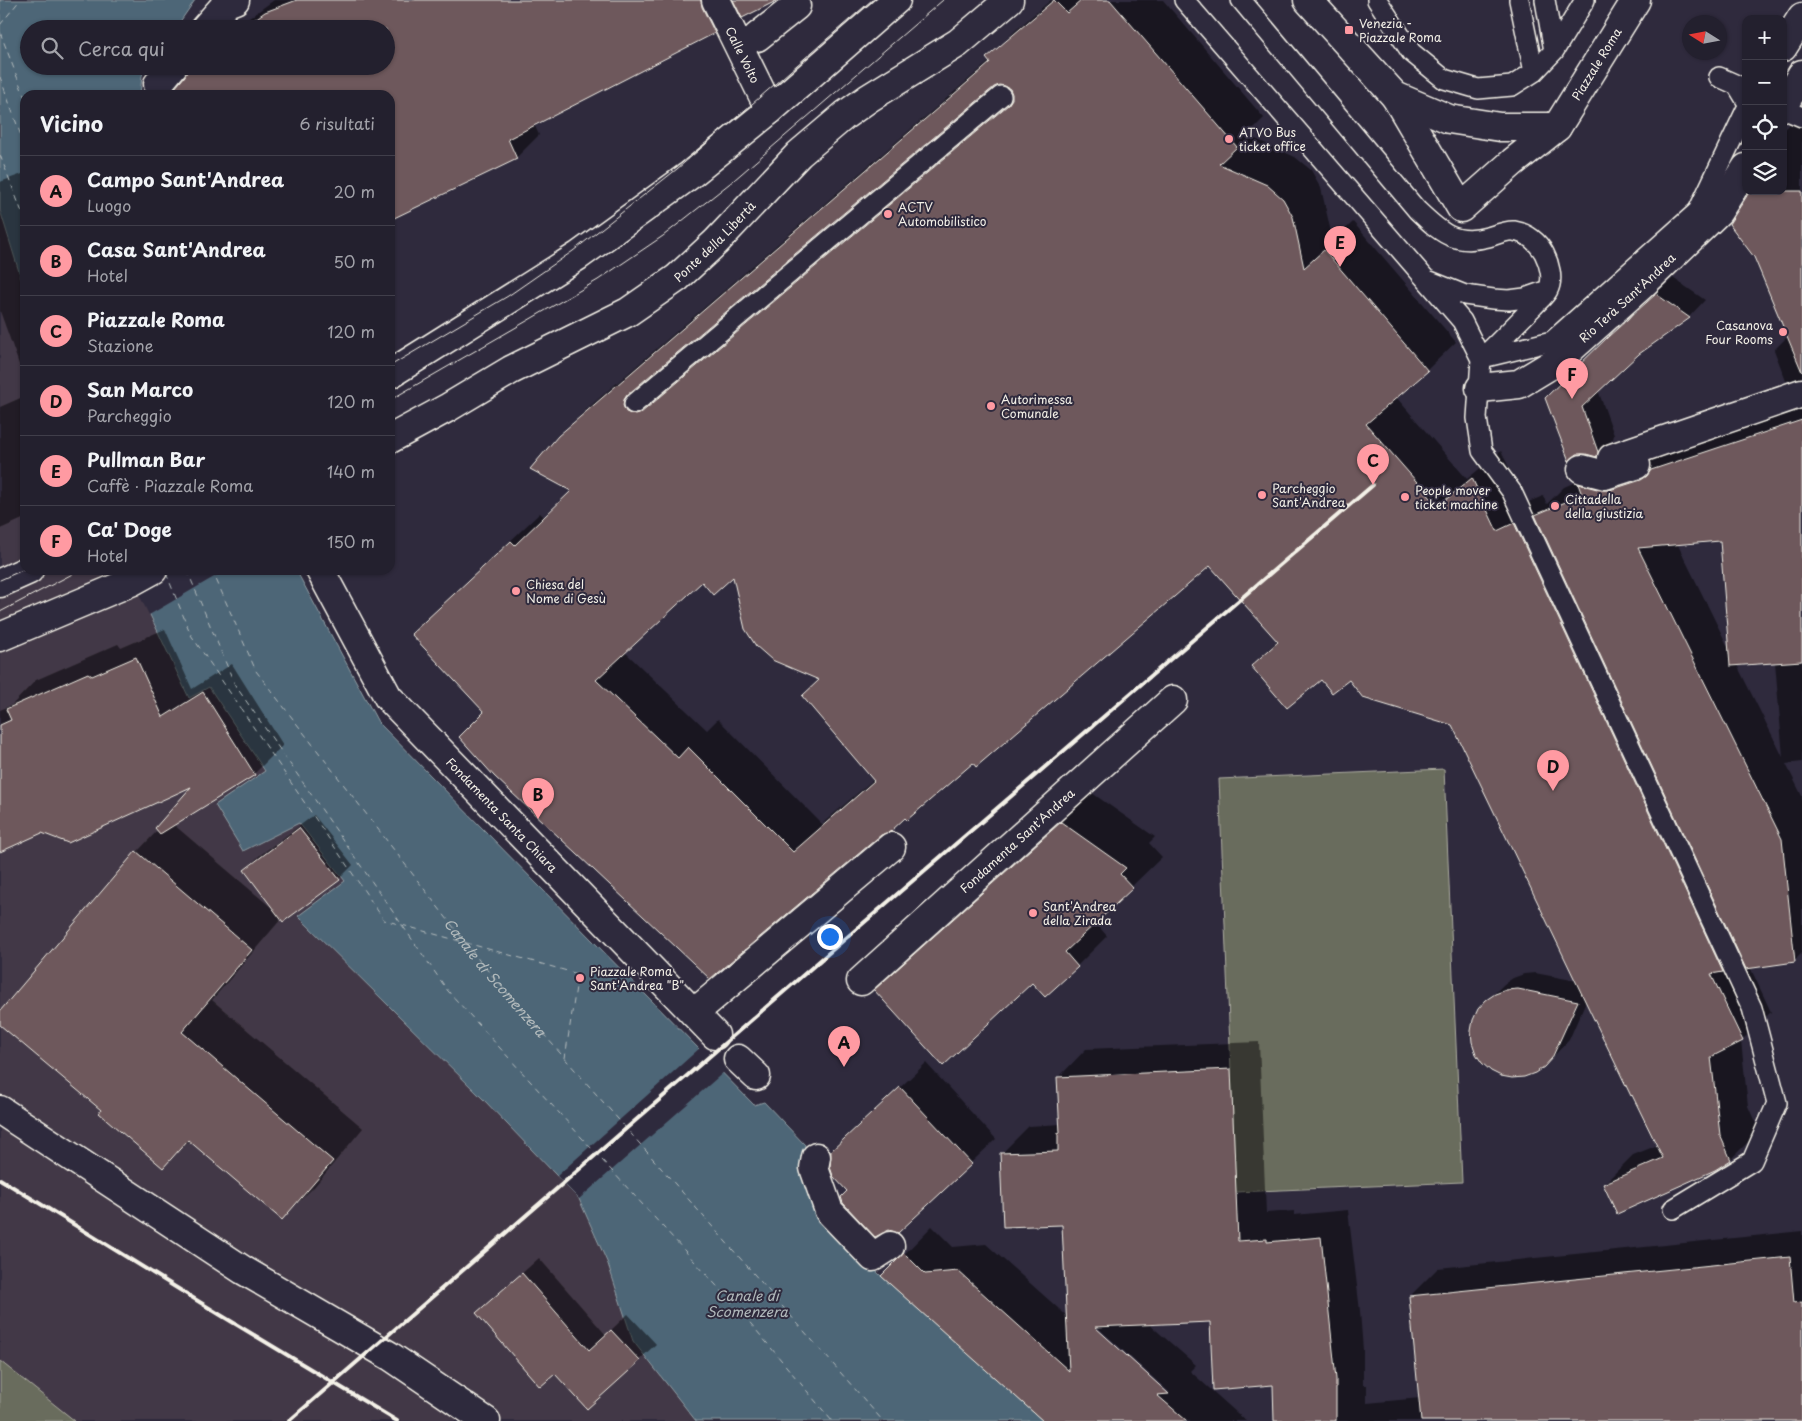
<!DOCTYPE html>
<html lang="it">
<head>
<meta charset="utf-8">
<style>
  :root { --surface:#23202e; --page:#2b2836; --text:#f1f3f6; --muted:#a3a3aa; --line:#403e4a; --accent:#ff9aa2 }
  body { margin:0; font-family:"Playpen Sans",sans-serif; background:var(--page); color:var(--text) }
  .controls { position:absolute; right:15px; top:15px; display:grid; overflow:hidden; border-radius:10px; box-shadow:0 1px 4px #0004 }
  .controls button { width:45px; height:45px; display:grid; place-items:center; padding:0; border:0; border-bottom:1px solid var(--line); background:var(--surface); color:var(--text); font:25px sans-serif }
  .compass { position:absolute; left:1682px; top:15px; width:45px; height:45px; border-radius:50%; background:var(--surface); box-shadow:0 1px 4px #0004; rotate:281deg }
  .you { position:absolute; left:829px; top:936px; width:18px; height:18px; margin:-12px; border:4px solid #fff; border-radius:50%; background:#1a73e8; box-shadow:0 0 0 8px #1a73e833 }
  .badge { display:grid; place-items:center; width:32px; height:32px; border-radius:50%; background:var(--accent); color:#111; font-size:16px; font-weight:700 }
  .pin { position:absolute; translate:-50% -41px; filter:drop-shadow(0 1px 2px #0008) }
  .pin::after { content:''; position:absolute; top:26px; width:18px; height:15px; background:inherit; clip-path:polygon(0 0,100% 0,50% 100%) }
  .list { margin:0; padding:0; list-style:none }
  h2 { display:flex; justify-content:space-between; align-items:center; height:65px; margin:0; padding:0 20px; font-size:21px }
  h2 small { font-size:16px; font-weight:400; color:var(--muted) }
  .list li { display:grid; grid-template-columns:32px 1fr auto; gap:15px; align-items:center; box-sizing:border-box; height:70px; padding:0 20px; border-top:1px solid var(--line) }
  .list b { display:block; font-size:19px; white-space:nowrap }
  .list p { margin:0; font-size:16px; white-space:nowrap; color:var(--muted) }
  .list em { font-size:16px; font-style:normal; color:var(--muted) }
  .icon { flex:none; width:28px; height:28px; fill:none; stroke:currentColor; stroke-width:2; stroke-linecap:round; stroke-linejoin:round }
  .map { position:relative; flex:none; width:1802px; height:1421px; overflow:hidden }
  .search { position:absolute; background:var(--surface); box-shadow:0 1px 4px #0004; left:20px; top:20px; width:375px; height:55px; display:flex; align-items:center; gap:12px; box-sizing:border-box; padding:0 18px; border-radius:28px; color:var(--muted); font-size:19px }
  .panel { position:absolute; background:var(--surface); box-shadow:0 1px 4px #0004; left:20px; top:90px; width:375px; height:485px; border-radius:15px }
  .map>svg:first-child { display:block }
  .built { fill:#423846 }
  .green { fill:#696c5d; stroke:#aeaea2 }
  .water { fill:#4d6677; stroke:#909ea4 }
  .pier { fill:#2f2a3d }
  .shadow { fill:#0007; fill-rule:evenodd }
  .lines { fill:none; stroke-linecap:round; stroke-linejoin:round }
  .ferry { stroke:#b1b9bb; stroke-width:1; stroke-dasharray:6 5; stroke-linecap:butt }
  .building { fill:#6e595c; stroke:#f4f1e8; fill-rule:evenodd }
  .service-casing { stroke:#f4f1e8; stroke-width:22 }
  .pedestrian-casing { stroke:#f4f1e8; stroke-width:31 }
  .minor-casing { stroke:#f4f1e8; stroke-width:31 }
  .primary-casing { stroke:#f4f1e8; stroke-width:31 }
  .service { stroke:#2f2a3d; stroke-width:19 }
  .pedestrian { stroke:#2f2a3d; stroke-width:28 }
  .minor { stroke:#2f2a3d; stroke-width:28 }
  .primary { stroke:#2f2a3d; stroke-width:28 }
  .tram { stroke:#f4f1e8; stroke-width:1 }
  .rail { stroke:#f4f1e8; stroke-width:4 }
  .poi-dot { fill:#ff9aa2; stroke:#2f2a3d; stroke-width:2 }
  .labels { text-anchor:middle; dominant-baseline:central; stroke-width:4; stroke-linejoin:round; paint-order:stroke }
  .poi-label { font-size:12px; fill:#f4f1e8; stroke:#2f2a3d; text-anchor:start }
  .street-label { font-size:12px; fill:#f4f1e8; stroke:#2f2a3d }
  .water-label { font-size:14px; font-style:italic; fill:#b1b9bb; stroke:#2f2a3d }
</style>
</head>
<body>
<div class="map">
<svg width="1802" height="1421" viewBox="0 0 1802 1421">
  <rect width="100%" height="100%" fill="#2f2a3d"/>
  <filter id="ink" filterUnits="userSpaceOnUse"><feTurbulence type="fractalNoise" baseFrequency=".02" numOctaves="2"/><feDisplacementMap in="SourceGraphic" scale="10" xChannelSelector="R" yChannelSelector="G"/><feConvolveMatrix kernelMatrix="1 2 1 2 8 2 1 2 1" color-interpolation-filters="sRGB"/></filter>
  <g filter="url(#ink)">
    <path class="built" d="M 0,210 L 25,291 L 25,570 L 129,570 L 189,698 L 209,687 L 265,772 L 244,851 L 298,823 L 345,881 L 298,916 L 483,1099 L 579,1199 L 608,1264 L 633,1341 L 696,1421 L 0,1421 Z"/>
    <path class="green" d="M 1444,769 L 1462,1182 L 1236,1192 L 1219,779 Z
      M 0,1361 L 75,1421 L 0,1421 Z"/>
    <path class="water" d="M 0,0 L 195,0 L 175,29 L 29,29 L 29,66 L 145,66 L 142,76 L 140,95 L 25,95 L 25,291 L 0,210 Z
      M 129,570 L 296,570 L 378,722 L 754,1105 L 764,1102 L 805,1145 L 803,1174 L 831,1227 L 881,1276 L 1043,1421 L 696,1421 L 633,1341 L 608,1264 L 579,1199 L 483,1099 L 298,916 L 345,881 L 299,823 L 243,851 L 215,805 L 265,771 L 209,687 L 189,698 Z"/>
    <path class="pier" d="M 127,570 L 226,570 L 149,615 Z
      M 701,1047 L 725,1071 L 579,1199 L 557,1176 Z"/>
    <path class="shadow" d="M 274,0 L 733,0 L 737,8 L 714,32 L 534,124 L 539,135 L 516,158 L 390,219 L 390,95 L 176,95 L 386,66 L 386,29 L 234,29 Z
      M 1051,0 L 1163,0 L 1264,118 L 1247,135 L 1295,157 L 1311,170 L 1321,188 L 1333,241 L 1353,222 L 1456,342 L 1427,370 L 1396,397 L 1467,479 L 1501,451 L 1526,503 L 1543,496 L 1547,504 L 1564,487 L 1585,478 L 1802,402 L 1802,762 L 1786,764 L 1802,796 L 1802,953 L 1794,961 L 1750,967 L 1771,1012 L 1741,1041 L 1748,1106 L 1759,1131 L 1731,1159 L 1714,1169 L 1604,1184 L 1633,1155 L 1658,1145 L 1586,1001 L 1569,1040 L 1544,1066 L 1487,1001 L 1504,984 L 1513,978 L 1524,974 L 1535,973 L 1577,981 L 1453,724 L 1349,678 L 1321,678 L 1252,666 L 1278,640 L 1211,564 L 973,761 L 880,834 L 710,978 L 486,711 L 441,606 L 540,513 L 544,517 L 572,491 L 559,437 L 588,408 L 990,61 L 988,59 L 1016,30 ZM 998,84 L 1005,84 L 1011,88 L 1013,98 L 671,384 L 654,383 L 651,377 L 651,373 L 993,86 ZM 1721,539 L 1730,651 L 1677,543 ZM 734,575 L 821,679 L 874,779 L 822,824 L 718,719 L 707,730 L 625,652 L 702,580 ZM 1775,662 L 1783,757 L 1737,665 Z
      M 1802,112 L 1802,377 L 1786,381 L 1774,350 L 1788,336 L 1783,191 L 1783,130 Z
      M 25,173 L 25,381 L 0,311 L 0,182 Z
      M 1673,278 L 1705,300 L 1689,317 L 1638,353 L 1598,390 L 1614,435 L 1613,439 L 1596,455 L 1546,399 L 1627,319 Z
      M 25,396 L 25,518 L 0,529 L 0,407 Z
      M 165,629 L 192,689 L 232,664 L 283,745 L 254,774 L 173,824 L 273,909 L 245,870 L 259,856 L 314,815 L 353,865 L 339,879 L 282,918 L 212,1000 L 363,1128 L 314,1187 L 282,1218 L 190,1140 L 163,1166 L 103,1110 L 0,1023 L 0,1013 L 137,852 L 158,830 L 195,783 L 42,832 L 0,851 L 0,710 L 12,705 L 36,680 L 118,644 L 121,648 Z
      M 1092,793 L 1155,837 L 1149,843 L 1162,857 L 1095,922 L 1107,936 L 1077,966 L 1033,982 L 876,990 L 906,960 Z
      M 1259,1042 L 1266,1213 L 1294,1211 L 1294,1215 L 1348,1210 L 1360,1311 L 1363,1350 L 1363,1385 L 1367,1385 L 1367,1403 L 1420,1398 L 1410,1296 L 1438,1268 L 1802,1231 L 1802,1421 L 1275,1421 L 1274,1383 L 1211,1321 L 1149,1324 L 1196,1365 L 1190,1371 L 1246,1421 L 1045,1421 L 883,1276 L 932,1226 L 953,1247 L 986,1244 L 1068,1317 L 1064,1224 L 1001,1154 L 1029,1126 L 1061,1124 L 1059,1077 L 1086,1049 ZM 1096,1326 L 1169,1392 L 1167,1394 L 1096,1330 Z
      M 926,1063 L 996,1139 L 898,1232 L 849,1191 L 832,1152 Z
      M 539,1258 L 606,1335 L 628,1314 L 656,1344 L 639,1360 L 555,1372 L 478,1313 Z"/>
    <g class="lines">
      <g class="ferry">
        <path d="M 0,1 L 1,0"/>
        <path d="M 0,25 L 20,0"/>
        <path d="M 0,32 L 25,98"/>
        <path d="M 0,77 L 25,147"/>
        <path d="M 0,155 L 25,220"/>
        <path d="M 187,570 L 235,685 L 448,991 L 746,1318 L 832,1421"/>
        <path id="s1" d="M 212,570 L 256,671 L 482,964 L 883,1421"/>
        <path d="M 166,573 L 191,635 L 384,920 L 578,974 L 565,1058"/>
      </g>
    </g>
    <path class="building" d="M 297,0 L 701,0 L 702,7 L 715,33 L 508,139 L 517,159 L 390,220 L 390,95 L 175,95 L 175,88 L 185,76 L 189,66 L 386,66 L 386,29 L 241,29 L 265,12 Z
      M 733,0 L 778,0 L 742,18 Z
      M 1054,0 L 1067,13 L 1082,0 L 1110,0 L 1237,147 L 1219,164 L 1267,185 L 1283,199 L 1293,217 L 1304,268 L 1324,250 L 1428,371 L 1366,424 L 1438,506 L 1472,478 L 1497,531 L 1514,523 L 1723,972 L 1711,974 L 1743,1041 L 1711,1057 L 1720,1135 L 1731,1160 L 1715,1170 L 1617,1214 L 1603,1184 L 1663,1158 L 1632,1095 L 1631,1096 L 1452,725 L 1363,698 L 1349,680 L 1332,693 L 1321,680 L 1287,708 L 1251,666 L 1278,642 L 1210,566 L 976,767 L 973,763 L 907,820 L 905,818 L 890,832 L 881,835 L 710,979 L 494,776 L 459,737 L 484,712 L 411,634 L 511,541 L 515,545 L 571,491 L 530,469 L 558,436 L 990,63 L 986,58 ZM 999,85 L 1005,86 L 1010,89 L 1012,94 L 1012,99 L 1008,105 L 641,413 L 635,415 L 626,412 L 623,405 L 624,400 L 627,395 L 994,87 ZM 733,577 L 745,629 L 756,646 L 772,660 L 819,680 L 802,696 L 874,781 L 793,852 L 688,747 L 678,758 L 596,680 L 702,582 L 713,595 Z
      M 1750,191 L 1802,191 L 1802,372 L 1754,257 L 1729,224 Z
      M 1656,294 L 1690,318 L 1639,354 L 1582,407 L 1598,452 L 1597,457 L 1586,454 L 1577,454 L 1569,461 L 1545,398 L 1609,336 Z
      M 1802,420 L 1802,661 L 1730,666 L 1720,541 L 1638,548 L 1782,839 L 1795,962 L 1746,969 L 1535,515 L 1582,495 L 1578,484 L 1601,490 L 1610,490 L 1641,480 L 1647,476 L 1651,470 Z
      M 136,657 L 163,717 L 203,692 L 255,775 L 160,834 L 155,828 L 191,787 L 68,843 L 42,833 L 0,852 L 0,725 L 11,720 L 6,709 L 88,673 L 92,676 Z
      M 1061,822 L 1126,868 L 1120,874 L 1133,888 L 1065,952 L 1078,967 L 1045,997 L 1032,983 L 943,1066 L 874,990 Z
      M 299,828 L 340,880 L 283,922 L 244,870 Z
      M 136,851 L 252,950 L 182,1032 L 333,1161 L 282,1220 L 188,1140 L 163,1168 L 99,1113 L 101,1110 L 0,1025 L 0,1011 Z
      M 1518,989 L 1578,1001 L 1552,1058 L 1544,1067 L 1535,1073 L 1524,1077 L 1512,1078 L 1501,1076 L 1491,1071 L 1482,1063 L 1476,1054 L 1472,1042 L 1471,1031 L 1473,1020 L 1478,1009 L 1486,1000 L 1495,994 L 1506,990 Z
      M 1231,1069 L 1238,1241 L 1267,1239 L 1267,1242 L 1321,1237 L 1336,1379 L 1336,1421 L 1274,1421 L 1273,1385 L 1213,1390 L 1210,1322 L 1095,1327 L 1169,1394 L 1157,1395 L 1187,1421 L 1043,1421 L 881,1276 L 904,1253 L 925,1274 L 958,1271 L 1069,1371 L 1062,1225 L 1003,1227 L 1000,1153 L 1058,1151 L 1058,1133 L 1060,1133 L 1057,1077 Z
      M 900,1087 L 972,1164 L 898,1233 L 889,1230 L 875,1237 L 843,1203 L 841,1197 L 847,1191 L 833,1176 L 830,1167 L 831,1151 Z
      M 1790,1257 L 1794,1303 L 1802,1302 L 1802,1421 L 1421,1421 L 1409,1296 Z
      M 522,1273 L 589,1350 L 611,1330 L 640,1361 L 587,1409 L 555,1374 L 540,1387 L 476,1313 Z"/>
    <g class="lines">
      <defs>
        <path id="service" d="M 1184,0 L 1462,321 L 1481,359 L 1477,418 L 1482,451 L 1512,492 L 1752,1008 L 1777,1103 L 1752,1161 L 1673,1209
          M 1241,0 L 1417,210 C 1440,232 1454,246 1488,237 C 1495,235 1507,230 1514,231 C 1527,233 1538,242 1544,253 C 1549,263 1554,279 1548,290 C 1545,296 1537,302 1533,307 C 1516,324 1499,342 1481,359
          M 1377,0 L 1411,52 L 1444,79 L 1478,89 L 1512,86 L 1534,72 L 1554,51 L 1585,0
          M 1519,0 L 1534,72
          M 1545,0 L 1554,51
          M 1719,77 L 1737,85 L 1746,100
          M 1783,109 L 1802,117
          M 1430,281 L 1465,295 L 1493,299 L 1509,300 L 1525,298 L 1545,291
          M 1482,358 L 1552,341 L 1698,211 L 1746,110
          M 634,404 L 1001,96"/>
        <g id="pedestrian">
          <path id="s2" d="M 716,0 L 770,110"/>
          <path d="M 1308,0 L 1395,96 L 1449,119 L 1500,127 L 1557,127"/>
          <path d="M 204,29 L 227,3 L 235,0"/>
          <path d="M 757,37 L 796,6"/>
          <path d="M 1783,47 L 1802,17"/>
          <path d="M 160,95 L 158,84 L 173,66"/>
          <path id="s3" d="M 1395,96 L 1461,208 L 1513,162 L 1557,127 L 1636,0"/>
          <path d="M 1783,106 L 1802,74"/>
          <path id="s4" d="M 1480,388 L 1519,384 L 1557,361 L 1643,284 L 1718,212 L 1746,168"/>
          <path d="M 1612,458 L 1802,393"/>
          <path d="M 1582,469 L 1605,475 L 1636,465"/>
          <path id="s5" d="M 320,570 L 388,697 L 715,1035"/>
          <path id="s6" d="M 861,981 L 1173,700"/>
          <path d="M 694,1013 L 891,847"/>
          <path d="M 738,1059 L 756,1076"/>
          <path d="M 816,1157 L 814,1168 L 829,1211 L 873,1257 L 890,1246"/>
        </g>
        <path id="minor" d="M 0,1110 L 243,1270 L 390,1356 L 486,1421"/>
        <g id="primary">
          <path d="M 390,374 L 578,256 L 690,175 L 770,110 L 896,0"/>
          <path id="s7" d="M 390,439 L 449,407 L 511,370 L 628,312 L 677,278 L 716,242 L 799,154 L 845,115 L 869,98 L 958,43 L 1009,0"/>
          <path d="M 0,583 L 29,570"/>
          <path d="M 0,637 L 133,581 L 153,570"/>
        </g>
      </defs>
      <use href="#service" class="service-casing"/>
      <use href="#pedestrian" class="pedestrian-casing"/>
      <use href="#minor" class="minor-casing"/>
      <use href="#primary" class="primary-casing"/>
      <use href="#service" class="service"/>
      <use href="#pedestrian" class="pedestrian"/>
      <use href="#minor" class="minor"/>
      <use href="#primary" class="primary"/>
      <path class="tram" d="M 390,366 L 508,296 L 573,251 L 677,169 L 872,0
        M 390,400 L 598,280 L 663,236 L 734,180 L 943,0
        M 0,580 L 25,569
        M 0,612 L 80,570"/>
      <path class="rail" d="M 0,1179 L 219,1314 L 397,1421
        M 289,1421 L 824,957 L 1373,485"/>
    </g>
  </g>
  <g class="poi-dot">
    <rect x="1344" y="25" width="10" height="10" rx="2.5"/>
    <circle cx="1229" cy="139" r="5"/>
    <circle cx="888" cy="214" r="5"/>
    <circle cx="1783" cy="332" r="5"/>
    <circle cx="991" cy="406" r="5"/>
    <circle cx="1262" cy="495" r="5"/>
    <circle cx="1405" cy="497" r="5"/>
    <circle cx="1555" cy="506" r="5"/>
    <circle cx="516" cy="591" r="5"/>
    <circle cx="1033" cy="913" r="5"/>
    <circle cx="580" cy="978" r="5"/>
  </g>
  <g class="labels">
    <g class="poi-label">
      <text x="1359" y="23">Venezia -<tspan x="1359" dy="14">Piazzale Roma</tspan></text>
      <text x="1239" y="132">ATVO Bus<tspan x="1239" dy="14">ticket office</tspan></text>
      <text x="898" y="207">ACTV<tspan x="898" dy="14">Automobilistico</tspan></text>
      <text x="1773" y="325" text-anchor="end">Casanova<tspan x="1773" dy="14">Four Rooms</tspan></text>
      <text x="1001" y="399">Autorimessa<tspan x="1001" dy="14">Comunale</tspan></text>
      <text x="1272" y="488">Parcheggio<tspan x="1272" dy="14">Sant'Andrea</tspan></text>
      <text x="1415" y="490">People mover<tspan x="1415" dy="14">ticket machine</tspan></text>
      <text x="1565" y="499">Cittadella<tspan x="1565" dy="14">della giustizia</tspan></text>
      <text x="526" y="584">Chiesa del<tspan x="526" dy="14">Nome di Gesù</tspan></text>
      <text x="1043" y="906">Sant'Andrea<tspan x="1043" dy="14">della Zirada</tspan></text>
      <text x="590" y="971">Piazzale Roma<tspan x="590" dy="14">Sant'Andrea "B"</tspan></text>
    </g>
    <g class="street-label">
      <text stroke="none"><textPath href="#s2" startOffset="61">Calle Volto</textPath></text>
      <text stroke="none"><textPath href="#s3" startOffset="330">Piazzale Roma</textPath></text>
      <text stroke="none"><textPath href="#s7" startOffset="382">Ponte della Libertà</textPath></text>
      <text stroke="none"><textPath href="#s4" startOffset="178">Rio Terà Sant'Andrea</textPath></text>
      <text stroke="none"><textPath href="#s5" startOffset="308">Fondamenta Santa Chiara</textPath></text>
      <text stroke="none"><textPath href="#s6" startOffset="210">Fondamenta Sant'Andrea</textPath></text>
    </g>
    <g class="water-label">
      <text stroke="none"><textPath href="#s1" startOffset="499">Canale di Scomenzera</textPath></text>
      <text x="747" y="1295">Canale di<tspan x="747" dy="16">Scomenzera</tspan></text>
    </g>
  </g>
</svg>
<div class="controls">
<button>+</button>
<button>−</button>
<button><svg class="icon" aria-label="locate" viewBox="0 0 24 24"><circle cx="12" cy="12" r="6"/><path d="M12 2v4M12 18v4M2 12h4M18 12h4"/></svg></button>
<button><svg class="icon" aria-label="layers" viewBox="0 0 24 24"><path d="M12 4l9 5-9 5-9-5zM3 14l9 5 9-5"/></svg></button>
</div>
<svg class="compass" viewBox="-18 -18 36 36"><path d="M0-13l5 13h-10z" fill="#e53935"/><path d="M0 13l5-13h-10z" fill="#a3a3aa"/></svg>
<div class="you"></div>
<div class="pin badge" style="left:844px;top:1067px">A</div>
<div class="pin badge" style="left:538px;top:819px">B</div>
<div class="pin badge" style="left:1373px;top:485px">C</div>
<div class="pin badge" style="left:1553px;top:791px">D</div>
<div class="pin badge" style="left:1340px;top:267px">E</div>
<div class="pin badge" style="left:1572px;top:399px">F</div>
<div class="search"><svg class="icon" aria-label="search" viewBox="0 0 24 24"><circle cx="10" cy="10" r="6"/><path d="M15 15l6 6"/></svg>Cerca qui</div>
<section class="panel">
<h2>Vicino<small>6 risultati</small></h2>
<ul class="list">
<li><span class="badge">A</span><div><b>Campo Sant'Andrea</b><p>Luogo</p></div><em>20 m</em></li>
<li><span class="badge">B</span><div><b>Casa Sant'Andrea</b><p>Hotel</p></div><em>50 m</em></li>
<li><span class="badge">C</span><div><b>Piazzale Roma</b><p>Stazione</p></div><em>120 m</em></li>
<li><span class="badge">D</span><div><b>San Marco</b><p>Parcheggio</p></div><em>120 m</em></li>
<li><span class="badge">E</span><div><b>Pullman Bar</b><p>Caffè · Piazzale Roma</p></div><em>140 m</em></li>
<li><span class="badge">F</span><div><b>Ca' Doge</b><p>Hotel</p></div><em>150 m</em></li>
</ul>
</section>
</div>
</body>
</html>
